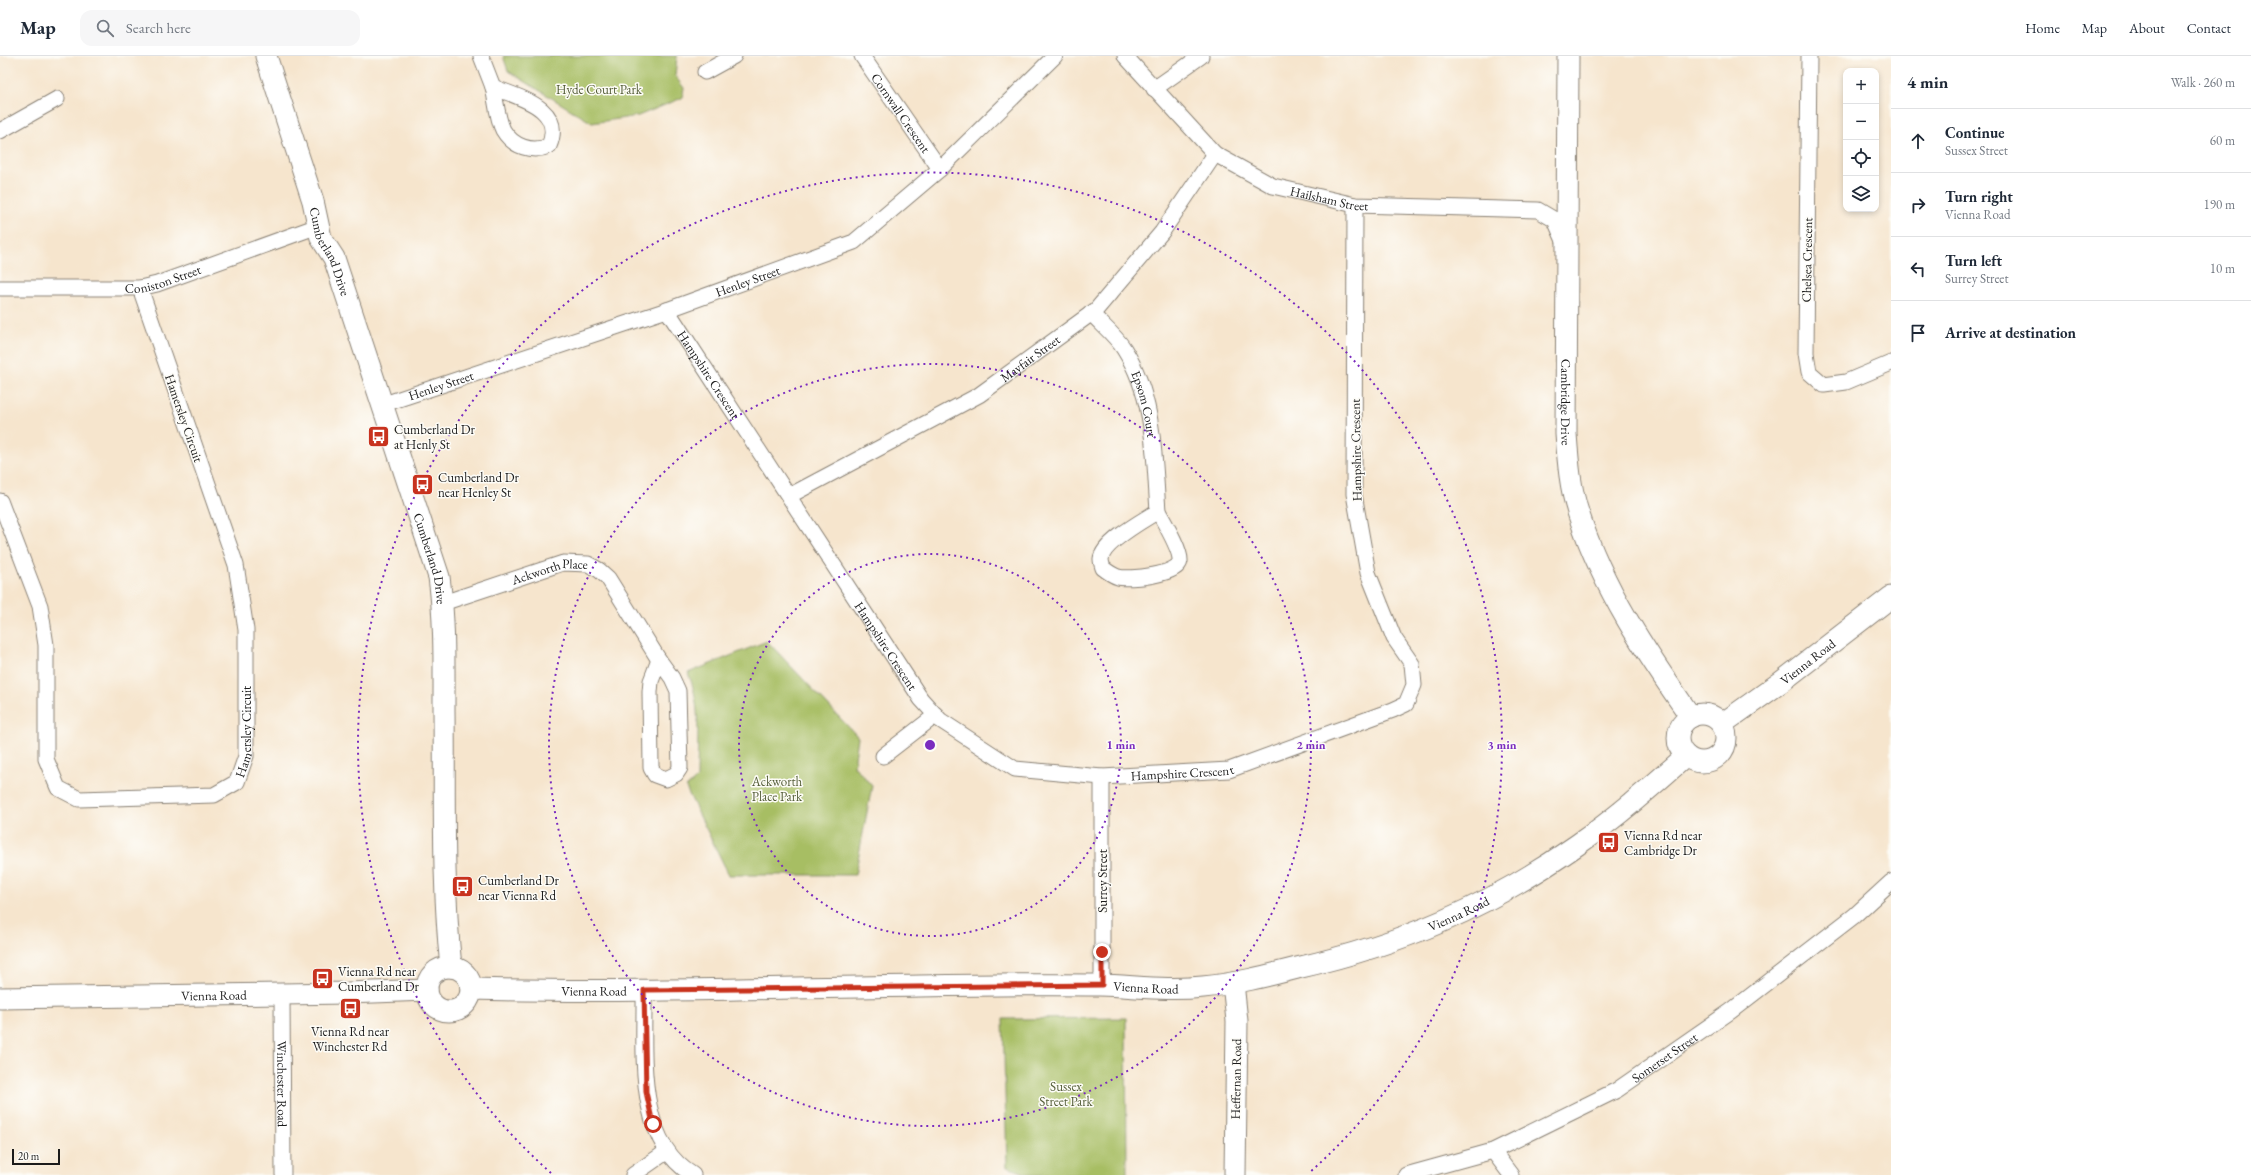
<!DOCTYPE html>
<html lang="en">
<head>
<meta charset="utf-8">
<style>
  :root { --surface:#fff; --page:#f6f6f7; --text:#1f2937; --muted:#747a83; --line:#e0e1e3 }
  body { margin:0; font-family:"EB Garamond",serif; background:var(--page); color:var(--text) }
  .controls { position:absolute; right:12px; top:12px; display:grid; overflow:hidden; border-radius:8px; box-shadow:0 2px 6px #0003 }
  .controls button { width:36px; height:36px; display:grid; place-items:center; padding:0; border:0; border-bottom:1px solid var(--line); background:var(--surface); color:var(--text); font:20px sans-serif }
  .scale { position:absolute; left:12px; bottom:10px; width:48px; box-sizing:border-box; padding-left:4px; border:2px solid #1c1c1c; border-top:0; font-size:11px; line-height:14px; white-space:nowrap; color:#1c1c1c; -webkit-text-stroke:3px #fdfcf7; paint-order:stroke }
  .stop { position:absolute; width:12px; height:12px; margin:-9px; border:3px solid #c8321e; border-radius:50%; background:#fff }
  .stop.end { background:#c8321e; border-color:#fff; box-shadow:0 1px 4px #0008 }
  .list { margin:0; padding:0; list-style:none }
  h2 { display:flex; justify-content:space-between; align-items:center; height:52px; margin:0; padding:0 16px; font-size:17px }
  h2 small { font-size:13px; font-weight:400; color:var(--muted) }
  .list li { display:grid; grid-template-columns:26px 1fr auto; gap:12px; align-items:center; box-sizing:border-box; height:64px; padding:0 16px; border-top:1px solid var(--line) }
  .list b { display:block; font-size:15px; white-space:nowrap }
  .list p { margin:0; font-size:13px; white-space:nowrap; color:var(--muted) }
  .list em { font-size:13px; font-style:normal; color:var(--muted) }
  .icon { flex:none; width:22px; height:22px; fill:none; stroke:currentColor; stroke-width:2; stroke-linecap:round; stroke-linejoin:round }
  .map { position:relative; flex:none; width:1891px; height:1119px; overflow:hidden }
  header { display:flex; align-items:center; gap:24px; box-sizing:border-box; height:56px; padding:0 20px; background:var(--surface); border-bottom:1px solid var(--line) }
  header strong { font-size:19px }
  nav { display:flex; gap:22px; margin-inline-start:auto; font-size:14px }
  .search { width:280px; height:36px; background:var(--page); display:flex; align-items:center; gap:10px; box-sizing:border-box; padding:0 14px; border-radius:12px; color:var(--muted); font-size:15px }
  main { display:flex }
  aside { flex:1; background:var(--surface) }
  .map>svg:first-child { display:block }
  .green { fill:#a7be63; stroke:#626d40 }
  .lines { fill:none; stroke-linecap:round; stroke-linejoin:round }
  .street-casing { stroke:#898074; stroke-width:17 }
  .secondary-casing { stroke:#898074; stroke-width:23 }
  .street { stroke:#fff; stroke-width:15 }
  .secondary { stroke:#fff; stroke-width:21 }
  .route { stroke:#c8321e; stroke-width:5 }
  .ring { fill:none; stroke:#7b2cbf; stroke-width:2; stroke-dasharray:2 4 }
  .labels { text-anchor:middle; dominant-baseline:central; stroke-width:3; stroke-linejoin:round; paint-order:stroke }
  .park-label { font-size:13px; fill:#545d38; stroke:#fdfcf7 }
  .street-label { font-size:13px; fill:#1c1c1c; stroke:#fdfcf7 }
  .poi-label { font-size:13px; fill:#1c1c1c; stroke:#fdfcf7; text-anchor:start }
  .centre { fill:#7b2cbf; stroke:#fdfcf7; stroke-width:2 }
  .ring-label { font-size:12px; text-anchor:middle; font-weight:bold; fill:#7b2cbf; stroke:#fdfcf7; stroke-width:3; stroke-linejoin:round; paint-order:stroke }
</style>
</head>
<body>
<header>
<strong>Map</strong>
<div class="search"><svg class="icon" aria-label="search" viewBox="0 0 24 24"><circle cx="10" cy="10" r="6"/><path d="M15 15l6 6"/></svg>Search here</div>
<nav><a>Home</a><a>Map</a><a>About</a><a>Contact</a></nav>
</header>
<main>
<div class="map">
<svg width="1891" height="1119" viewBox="0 0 1891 1119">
  <rect width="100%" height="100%" fill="#fdfcf7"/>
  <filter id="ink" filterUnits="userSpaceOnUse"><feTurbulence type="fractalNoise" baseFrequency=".025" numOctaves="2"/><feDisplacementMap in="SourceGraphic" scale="8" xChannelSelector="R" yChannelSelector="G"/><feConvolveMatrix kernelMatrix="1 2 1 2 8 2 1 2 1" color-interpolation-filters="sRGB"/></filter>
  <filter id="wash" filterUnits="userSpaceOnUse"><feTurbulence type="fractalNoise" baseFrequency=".012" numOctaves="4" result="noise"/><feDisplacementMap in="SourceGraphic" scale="16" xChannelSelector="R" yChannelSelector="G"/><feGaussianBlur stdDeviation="0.9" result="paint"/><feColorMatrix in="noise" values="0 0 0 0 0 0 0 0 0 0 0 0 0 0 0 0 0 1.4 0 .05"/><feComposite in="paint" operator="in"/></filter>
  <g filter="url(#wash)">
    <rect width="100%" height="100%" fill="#f6e5cd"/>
    <path class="green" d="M 503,0 L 677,0 L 675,20 L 684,32 L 682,42 L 638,60 L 592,67 L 508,15 Z
      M 767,585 L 858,681 L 854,710 L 872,730 L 855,819 L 729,819 L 686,732 L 697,722 C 697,688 702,649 688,617 Z
      M 1126,962 L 1127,1119 L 1031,1119 L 1007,1111 L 1003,963 Z"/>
  </g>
  <g filter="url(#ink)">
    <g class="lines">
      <defs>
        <g id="street">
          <path d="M 481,0 L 493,31"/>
          <path id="s1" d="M 862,0 L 940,113"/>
          <path id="s2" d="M 1125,0 L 1215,98 L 1273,130 L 1355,149 L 1538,154 L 1555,164 L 1565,187"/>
          <path d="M 1809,0 L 1806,297 L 1809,316 L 1824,329 L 1846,326 L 1891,307"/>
          <path d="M 705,16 L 734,0"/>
          <path d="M 493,31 C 520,42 565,52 549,90 C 532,97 513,91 503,74 C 497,62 496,44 493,31 Z"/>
          <path d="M 1154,33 L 1201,0"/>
          <path d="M 0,75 L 57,43"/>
          <path id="s3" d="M 0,232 L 140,232 L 157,228 L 318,170"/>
          <path id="s4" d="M 667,254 L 921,643 L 940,664 L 1015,713 L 1102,721 L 1229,714 L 1393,654 L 1406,648 L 1414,629 L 1412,608 L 1394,582 L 1368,517 L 1354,438 L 1355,149"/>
          <path id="s5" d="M 1091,257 C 1101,268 1116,280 1124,293 C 1155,342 1154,400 1158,455"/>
          <path id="s6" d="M 381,349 L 667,254 L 854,186 L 940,113 L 1055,0"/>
          <path id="s7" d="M 789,440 L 979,339 L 1096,254 L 1162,176 L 1215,98"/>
          <path id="s8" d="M 0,445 L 40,550 L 46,589 L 46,703 L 58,732 L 79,743 L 214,739 L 237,726 L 246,700 L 246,574 L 236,509 L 140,232"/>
          <path d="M 1158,455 C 1164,466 1181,494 1180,505 C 1178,519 1129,524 1118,521 C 1112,519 1108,516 1103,512 C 1102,509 1101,505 1101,503 C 1103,486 1144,464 1158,455 Z"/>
          <path id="s9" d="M 443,547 L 563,507 L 588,508 L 599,514 L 608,522 L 659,604"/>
          <path d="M 659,604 L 672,622 L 678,635 L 680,712 L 676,718 L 666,723 L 655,719 L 651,712 L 650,636 L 651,625 Z"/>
          <path d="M 883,700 L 936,659"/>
          <path d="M 1102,721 L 1102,929"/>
          <path d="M 644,934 C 645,993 634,1084 693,1119"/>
          <path id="s10" d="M 282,938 L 283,1119"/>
          <path d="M 1493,1095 L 1511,1119"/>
          <path d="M 633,1119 L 666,1096"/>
          <path id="s11" d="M 1406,1119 L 1493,1095 L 1617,1034 L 1731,955 L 1854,860 L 1891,826"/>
        </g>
        <g id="secondary">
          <path id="s12" d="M 266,0 L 313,145 L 321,182 L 334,202 L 439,521 C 445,565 444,610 444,654 C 445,740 442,826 451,911"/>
          <path id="s13" d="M 1568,0 L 1566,378 C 1568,405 1570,433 1579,459 C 1603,533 1647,598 1691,661"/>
          <circle cx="1702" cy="682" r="24"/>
          <path id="s14" d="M 1722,668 L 1781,626 L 1891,541"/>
          <circle cx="449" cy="933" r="22"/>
          <path d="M 1233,927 L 1237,965 L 1235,1119"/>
          <path id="s15" d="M 471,933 C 621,937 771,932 920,930 C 980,929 1040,928 1100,929 C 1135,930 1168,935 1203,931 C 1235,928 1266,920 1297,912 C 1402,888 1489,851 1577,789 C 1616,762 1651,731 1686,700"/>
          <path id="s16" d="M 0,942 L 347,937 L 427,934"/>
        </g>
      </defs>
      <use href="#street" class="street-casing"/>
      <use href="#secondary" class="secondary-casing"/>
      <use href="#street" class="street"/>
      <use href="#secondary" class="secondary"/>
    </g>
  </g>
  <g class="lines" filter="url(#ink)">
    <path class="route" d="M 653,1068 L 646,1036 L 644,934 L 1102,929 L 1102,896"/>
  </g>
  <g class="ring">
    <circle cx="930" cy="689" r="191"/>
    <circle cx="930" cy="689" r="381"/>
    <path d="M551 1117A572 572 0 1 1 1309 1117"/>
  </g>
  <defs>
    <symbol id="bus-square" viewBox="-11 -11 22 22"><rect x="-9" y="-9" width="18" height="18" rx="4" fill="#c8321e" stroke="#fdfcf7"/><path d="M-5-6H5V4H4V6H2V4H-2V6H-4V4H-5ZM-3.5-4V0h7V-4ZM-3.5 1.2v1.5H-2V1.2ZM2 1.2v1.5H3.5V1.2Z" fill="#fff"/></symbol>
  </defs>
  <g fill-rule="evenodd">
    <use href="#bus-square" x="366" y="368" width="25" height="25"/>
    <use href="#bus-square" x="410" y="416" width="25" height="25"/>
    <use href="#bus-square" x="1596" y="774" width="25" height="25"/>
    <use href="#bus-square" x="450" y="818" width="25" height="25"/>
    <use href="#bus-square" x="310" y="910" width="25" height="25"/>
    <use href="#bus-square" x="338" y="940" width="25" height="25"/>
  </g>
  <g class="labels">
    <g class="park-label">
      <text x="599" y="33">Hyde Court Park</text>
      <text x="777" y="725">Ackworth<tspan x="777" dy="15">Place Park</tspan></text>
      <text x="1066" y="1030">Sussex<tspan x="1066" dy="15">Street Park</tspan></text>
    </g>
    <g class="street-label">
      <text stroke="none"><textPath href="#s1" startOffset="69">Cornwall Crescent</textPath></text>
      <text stroke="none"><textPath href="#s2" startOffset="257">Hailsham Street</textPath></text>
      <text stroke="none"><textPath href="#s12" startOffset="206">Cumberland Drive</textPath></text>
      <text transform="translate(1807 204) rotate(-89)">Chelsea Crescent</text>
      <text stroke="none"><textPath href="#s3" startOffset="164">Coniston Street</textPath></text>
      <text stroke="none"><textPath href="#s6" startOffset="387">Henley Street</textPath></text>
      <text stroke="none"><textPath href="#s7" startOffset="278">Mayfair Street</textPath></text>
      <text stroke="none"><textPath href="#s4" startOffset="77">Hampshire Crescent</textPath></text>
      <text stroke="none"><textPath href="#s6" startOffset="63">Henley Street</textPath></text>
      <text stroke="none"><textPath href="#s13" startOffset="346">Cambridge Drive</textPath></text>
      <text stroke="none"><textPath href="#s5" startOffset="108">Epsom Court</textPath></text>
      <text transform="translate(184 362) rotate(71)">Hamersley Circuit</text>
      <text transform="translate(1356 394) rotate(-91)">Hampshire Crescent</text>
      <text stroke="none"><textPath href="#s12" startOffset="530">Cumberland Drive</textPath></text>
      <text stroke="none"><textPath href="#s9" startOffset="112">Ackworth Place</textPath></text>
      <text stroke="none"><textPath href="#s4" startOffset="401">Hampshire Crescent</textPath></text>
      <text stroke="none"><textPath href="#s14" startOffset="106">Vienna Road</textPath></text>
      <text stroke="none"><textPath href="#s8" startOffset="534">Hamersley Circuit</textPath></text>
      <text stroke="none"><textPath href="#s4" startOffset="750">Hampshire Crescent</textPath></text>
      <text transform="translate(1102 825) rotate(-90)">Surrey Street</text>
      <text stroke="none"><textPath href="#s15" startOffset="999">Vienna Road</textPath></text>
      <text stroke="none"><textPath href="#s15" startOffset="675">Vienna Road</textPath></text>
      <text stroke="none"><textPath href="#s15" startOffset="123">Vienna Road</textPath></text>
      <text stroke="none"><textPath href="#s16" startOffset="214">Vienna Road</textPath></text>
      <text stroke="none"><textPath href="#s11" startOffset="286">Somerset Street</textPath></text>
      <text transform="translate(1236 1023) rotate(-89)">Heffernan Road</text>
      <text stroke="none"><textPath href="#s10" startOffset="90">Winchester Road</textPath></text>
    </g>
    <g class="poi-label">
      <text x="394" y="373">Cumberland Dr<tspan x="394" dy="15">at Henly St</tspan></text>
      <text x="438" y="421">Cumberland Dr<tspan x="438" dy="15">near Henley St</tspan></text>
      <text x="1624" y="779">Vienna Rd near<tspan x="1624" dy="15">Cambridge Dr</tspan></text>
      <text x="478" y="824">Cumberland Dr<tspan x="478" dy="15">near Vienna Rd</tspan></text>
      <text x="338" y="915">Vienna Rd near<tspan x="338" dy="15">Cumberland Dr</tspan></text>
      <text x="350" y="975" text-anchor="middle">Vienna Rd near<tspan x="350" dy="15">Winchester Rd</tspan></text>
    </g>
  </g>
  <circle cx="930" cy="689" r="6" class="centre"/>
  <g class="ring-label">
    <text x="1121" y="693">1 min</text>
    <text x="1311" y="693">2 min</text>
    <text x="1502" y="693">3 min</text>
  </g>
</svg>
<div class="controls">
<button>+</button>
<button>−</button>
<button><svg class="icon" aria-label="locate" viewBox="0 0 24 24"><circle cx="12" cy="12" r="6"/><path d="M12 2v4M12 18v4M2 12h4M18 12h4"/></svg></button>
<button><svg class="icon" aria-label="layers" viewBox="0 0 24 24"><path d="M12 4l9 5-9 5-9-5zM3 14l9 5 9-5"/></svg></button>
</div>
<div class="scale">20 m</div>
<div class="stop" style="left:653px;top:1068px"></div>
<div class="stop end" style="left:1102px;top:896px"></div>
</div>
<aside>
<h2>4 min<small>Walk · 260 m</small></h2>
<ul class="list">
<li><svg class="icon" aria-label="ahead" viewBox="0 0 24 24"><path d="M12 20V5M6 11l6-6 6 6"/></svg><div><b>Continue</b><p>Sussex Street</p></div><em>60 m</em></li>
<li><svg class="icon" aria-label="right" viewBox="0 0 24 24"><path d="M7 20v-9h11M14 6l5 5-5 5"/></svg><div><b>Turn right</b><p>Vienna Road</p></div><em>190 m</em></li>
<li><svg class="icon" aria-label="left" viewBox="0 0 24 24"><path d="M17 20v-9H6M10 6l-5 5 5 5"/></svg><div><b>Turn left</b><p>Surrey Street</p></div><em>10 m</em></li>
<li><svg class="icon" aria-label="arrive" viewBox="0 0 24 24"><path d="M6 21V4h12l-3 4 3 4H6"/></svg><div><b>Arrive at destination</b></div></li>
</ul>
</aside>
</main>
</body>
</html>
